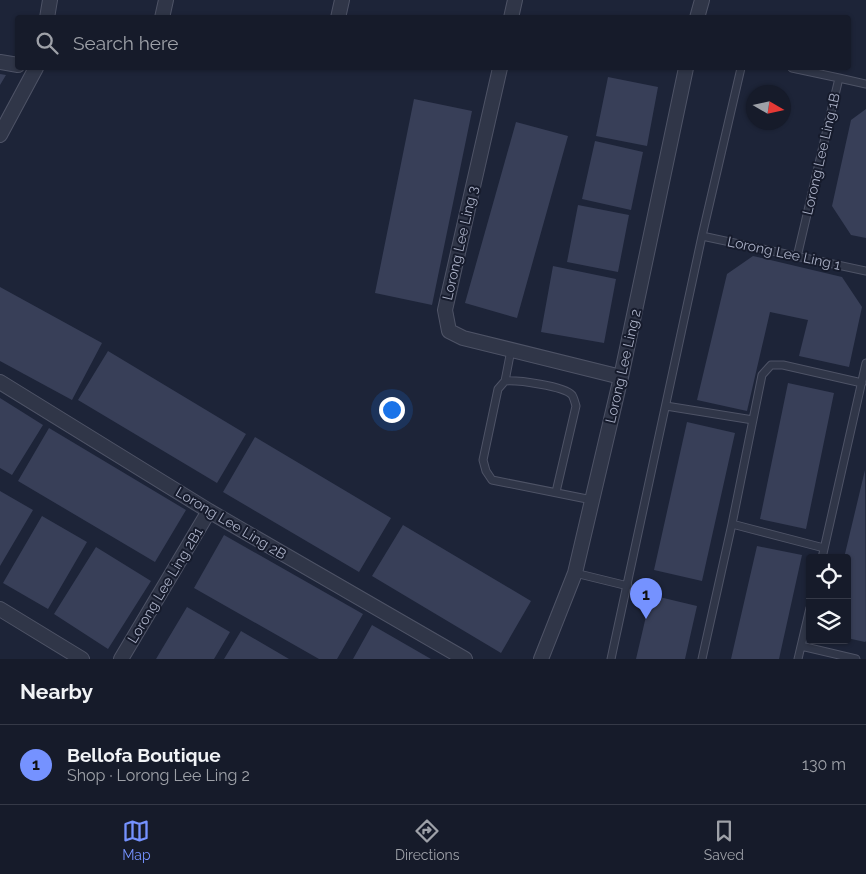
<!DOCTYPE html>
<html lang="en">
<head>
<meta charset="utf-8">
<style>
  :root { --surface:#161b2a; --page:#232836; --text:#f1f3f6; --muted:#9ea1a8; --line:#353947; --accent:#7592ff }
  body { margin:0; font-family:Raleway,sans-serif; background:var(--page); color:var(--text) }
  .controls { position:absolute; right:15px; bottom:15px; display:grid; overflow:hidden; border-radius:5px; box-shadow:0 1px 4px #0004 }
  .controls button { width:45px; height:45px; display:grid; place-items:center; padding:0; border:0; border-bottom:1px solid var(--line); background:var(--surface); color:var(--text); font:25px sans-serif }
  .compass { position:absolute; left:746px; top:85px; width:45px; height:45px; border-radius:50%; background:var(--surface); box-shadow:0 1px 4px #0004; rotate:99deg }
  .you { position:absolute; left:391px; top:409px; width:18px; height:18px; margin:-12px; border:4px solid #fff; border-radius:50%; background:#1a73e8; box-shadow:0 0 0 8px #1a73e833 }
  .badge { display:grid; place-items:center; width:32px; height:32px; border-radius:50%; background:var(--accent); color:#111; font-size:16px; font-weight:700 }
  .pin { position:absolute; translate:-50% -41px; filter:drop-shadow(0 1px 2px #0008) }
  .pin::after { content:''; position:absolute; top:26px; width:18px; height:15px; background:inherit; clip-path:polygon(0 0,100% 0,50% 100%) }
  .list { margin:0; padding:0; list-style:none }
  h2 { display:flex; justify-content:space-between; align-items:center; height:65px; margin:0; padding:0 20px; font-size:21px }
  h2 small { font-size:16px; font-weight:400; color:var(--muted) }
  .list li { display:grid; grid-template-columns:32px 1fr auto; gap:15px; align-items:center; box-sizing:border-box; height:80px; padding:0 20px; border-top:1px solid var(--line) }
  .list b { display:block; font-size:19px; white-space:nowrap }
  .list p { margin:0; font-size:16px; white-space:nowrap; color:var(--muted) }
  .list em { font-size:16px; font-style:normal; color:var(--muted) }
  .icon { flex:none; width:28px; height:28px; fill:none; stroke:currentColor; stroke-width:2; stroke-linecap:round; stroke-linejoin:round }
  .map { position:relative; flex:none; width:866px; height:659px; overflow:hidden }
  .search { position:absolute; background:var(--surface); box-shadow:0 1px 4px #0004; left:15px; right:15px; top:15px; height:55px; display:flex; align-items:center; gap:12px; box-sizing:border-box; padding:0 18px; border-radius:5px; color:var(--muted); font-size:19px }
  .sheet { height:145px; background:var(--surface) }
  nav { display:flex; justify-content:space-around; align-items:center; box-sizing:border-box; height:70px; border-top:1px solid var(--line); background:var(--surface); font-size:14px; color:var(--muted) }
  nav a { display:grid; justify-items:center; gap:2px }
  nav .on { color:var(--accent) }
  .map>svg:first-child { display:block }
  .building { fill:#383f58 }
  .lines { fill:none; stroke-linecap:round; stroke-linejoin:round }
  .service-casing { stroke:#4e5366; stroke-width:9 }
  .minor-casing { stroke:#4e5366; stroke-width:16 }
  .service { stroke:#303648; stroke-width:7 }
  .minor { stroke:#303648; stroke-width:14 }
  .labels { text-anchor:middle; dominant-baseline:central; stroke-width:4; stroke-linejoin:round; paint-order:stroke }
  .street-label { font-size:14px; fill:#aab0c6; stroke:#161b2c }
</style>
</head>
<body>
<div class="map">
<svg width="866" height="659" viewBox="0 0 866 659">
  <rect width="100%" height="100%" fill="#1d2438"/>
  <path class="building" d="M 0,74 L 6,75 L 0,85 Z
    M 608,77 L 658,87 L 647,146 L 596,136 Z
    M 414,99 L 472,111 L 432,305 L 375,293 Z
    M 866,109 L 866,238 L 851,235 L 832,206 L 851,120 Z
    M 516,122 L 568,136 L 517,318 L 465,303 Z
    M 595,141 L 643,152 L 631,210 L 582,199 Z
    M 578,205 L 629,215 L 618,272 L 567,262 Z
    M 753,256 L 842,277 L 862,307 L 849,367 L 799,356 L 808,320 L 770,312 L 747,411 L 697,400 L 727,274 Z
    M 553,266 L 616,279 L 604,343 L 541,332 Z
    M 0,287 L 102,343 L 72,400 L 0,361 Z
    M 108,351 L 246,434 L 217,483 L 78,400 Z
    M 788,383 L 834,393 L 806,529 L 760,519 Z
    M 0,398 L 43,425 L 12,475 L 0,468 Z
    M 687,422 L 735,433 L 702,581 L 654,570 Z
    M 49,428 L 186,510 L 155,562 L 18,481 Z
    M 255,437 L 391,518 L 359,572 L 223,492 Z
    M 865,470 L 866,641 L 865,642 L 847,638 L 847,558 L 844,558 Z
    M 0,491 L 33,510 L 0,566 Z
    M 42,516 L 87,542 L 48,609 L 3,583 Z
    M 403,525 L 531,601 L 501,653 L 372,576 Z
    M 224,535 L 363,614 L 337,659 L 319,659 L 194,588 Z
    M 757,546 L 802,555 L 779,659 L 731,659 Z
    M 96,547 L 151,581 L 108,649 L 54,614 Z
    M 651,595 L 697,606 L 685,659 L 636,659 Z
    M 187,607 L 230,632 L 214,659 L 156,659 Z
    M 372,625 L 431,659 L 353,659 Z
    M 241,631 L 289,659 L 224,659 Z"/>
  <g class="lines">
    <defs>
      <path id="service" d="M 792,68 L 839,78
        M 702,236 L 866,271
        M 797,257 L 839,78 L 866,84
        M 505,381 L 511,350
        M 666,406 L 753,420
        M 556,492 L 576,406 C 575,403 574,398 572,395 C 564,386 518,380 505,381 L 498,389 L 483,460 L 486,471 L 492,480 L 592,500
        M 732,524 L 824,548
        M 822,558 L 866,363
        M 575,573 L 628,586
        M 801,646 L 856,659
        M 611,659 L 702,236 L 741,68
        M 702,659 L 732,524 L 762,375 L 771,365 L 783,365 L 862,383
        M 798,659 L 810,608"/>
      <path id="minor" d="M 47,18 L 50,0
        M 162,18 L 166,0
        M 338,18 L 342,0
        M 511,18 L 515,0
        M 697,18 L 702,0
        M 0,62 L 18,65
        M 500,68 L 445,310 L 449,331 L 463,338 L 621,377
        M 0,135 L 36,68
        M 0,382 L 209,511 L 465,659
        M 0,609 L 82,659
        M 121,659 L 209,511
        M 541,659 L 575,573 L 621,377 L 686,68"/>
    </defs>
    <use href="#service" class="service-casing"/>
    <use href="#minor" class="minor-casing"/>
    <use href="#service" class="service"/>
    <use href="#minor" class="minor"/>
  </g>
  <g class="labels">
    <g class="street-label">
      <text transform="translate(821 154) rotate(-77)">Lorong Lee Ling 1B</text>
      <text transform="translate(460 243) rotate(-77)">Lorong Lee Ling 3</text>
      <text transform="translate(784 253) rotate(12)">Lorong Lee Ling 1</text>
      <text transform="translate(623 366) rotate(-77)">Lorong Lee Ling 2</text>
      <text transform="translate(231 523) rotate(31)">Lorong Lee Ling 2B</text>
      <text transform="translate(165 585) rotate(-59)">Lorong Lee Ling 2B1</text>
    </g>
  </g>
</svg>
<div class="controls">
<button><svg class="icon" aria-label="locate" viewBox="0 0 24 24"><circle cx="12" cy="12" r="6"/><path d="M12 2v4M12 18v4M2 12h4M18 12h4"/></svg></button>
<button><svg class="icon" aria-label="layers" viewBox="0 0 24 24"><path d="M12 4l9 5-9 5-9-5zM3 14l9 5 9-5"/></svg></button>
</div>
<svg class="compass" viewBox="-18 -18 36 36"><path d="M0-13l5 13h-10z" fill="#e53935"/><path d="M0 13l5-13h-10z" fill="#9ea1a8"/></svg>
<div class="you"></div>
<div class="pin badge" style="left:646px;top:619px">1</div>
<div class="search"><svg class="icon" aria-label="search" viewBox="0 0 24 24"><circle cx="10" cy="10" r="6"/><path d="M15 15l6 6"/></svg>Search here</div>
</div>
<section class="sheet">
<h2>Nearby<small></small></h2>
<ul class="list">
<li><span class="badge">1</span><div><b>Bellofa Boutique</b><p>Shop · Lorong Lee Ling 2</p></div><em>130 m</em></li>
</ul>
</section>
<nav>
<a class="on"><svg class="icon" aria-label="map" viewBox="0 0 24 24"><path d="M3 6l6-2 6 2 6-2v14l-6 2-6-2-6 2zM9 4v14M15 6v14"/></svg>Map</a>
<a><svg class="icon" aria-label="directions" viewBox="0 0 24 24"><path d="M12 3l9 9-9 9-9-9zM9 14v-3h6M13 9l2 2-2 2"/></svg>Directions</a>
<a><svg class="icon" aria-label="saved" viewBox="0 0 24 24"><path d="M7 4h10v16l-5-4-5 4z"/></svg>Saved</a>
</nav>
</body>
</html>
